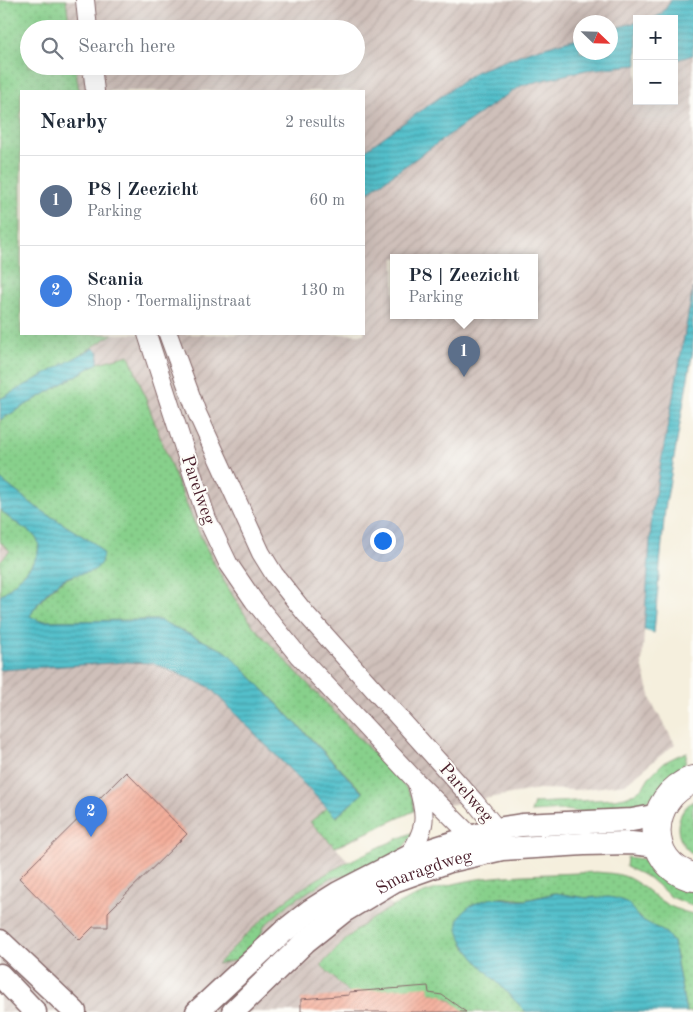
<!DOCTYPE html>
<html lang="en">
<head>
<meta charset="utf-8">
<style>
  :root { --surface:#fff; --page:#f6f6f7; --text:#1f2937; --muted:#747a83; --line:#e0e1e3; --accent:#2563eb }
  body { margin:0; font-family:"Old Standard TT",serif; background:var(--page); color:var(--text) }
  .controls { position:absolute; right:15px; top:15px; display:grid; overflow:hidden; border-radius:0px; box-shadow:0 5px 20px #0002 }
  .controls button { width:45px; height:45px; display:grid; place-items:center; padding:0; border:0; border-bottom:1px solid var(--line); background:var(--surface); color:var(--text); font:25px sans-serif }
  .compass { position:absolute; left:573px; top:15px; width:45px; height:45px; border-radius:50%; background:var(--surface); box-shadow:0 5px 20px #0002; rotate:113deg }
  .you { position:absolute; left:382px; top:540px; width:18px; height:18px; margin:-12px; border:4px solid #fff; border-radius:50%; background:#1a73e8; box-shadow:0 0 0 8px #1a73e833 }
  .badge { display:grid; place-items:center; width:32px; height:32px; border-radius:50%; background:var(--accent); color:#fff; font-size:16px; font-weight:700 }
  .pin { position:absolute; translate:-50% -41px; filter:drop-shadow(0 1px 2px #0008) }
  .pin::after { content:''; position:absolute; top:26px; width:18px; height:15px; background:inherit; clip-path:polygon(0 0,100% 0,50% 100%) }
  .popup { position:absolute; left:390px; top:254px; width:148px; height:65px; box-sizing:border-box; display:grid; place-content:center; border-radius:0px; background:var(--surface); filter:drop-shadow(0 1px 4px #0005); font-size:16px; white-space:nowrap; color:var(--muted) }
  .popup b { font-size:19px; color:var(--text) }
  .popup::after { content:''; position:absolute; left:50%; top:100%; margin-left:-10px; border:10px solid transparent; border-top-color:var(--surface) }
  .list { margin:0; padding:0; list-style:none }
  h2 { display:flex; justify-content:space-between; align-items:center; height:65px; margin:0; padding:0 20px; font-size:21px }
  h2 small { font-size:16px; font-weight:400; color:var(--muted) }
  .list li { display:grid; grid-template-columns:32px 1fr auto; gap:15px; align-items:center; box-sizing:border-box; height:90px; padding:0 20px; border-top:1px solid var(--line) }
  .list b { display:block; font-size:19px; white-space:nowrap }
  .list p { margin:0; font-size:16px; white-space:nowrap; color:var(--muted) }
  .list em { font-size:16px; font-style:normal; color:var(--muted) }
  .icon { flex:none; width:28px; height:28px; fill:none; stroke:currentColor; stroke-width:2; stroke-linecap:round; stroke-linejoin:round }
  .map { position:relative; flex:none; width:693px; height:1012px; overflow:hidden }
  .search { position:absolute; background:var(--surface); box-shadow:0 5px 20px #0002; left:20px; top:20px; width:345px; height:55px; display:flex; align-items:center; gap:12px; box-sizing:border-box; padding:0 18px; border-radius:28px; color:var(--muted); font-size:19px }
  .panel { position:absolute; background:var(--surface); box-shadow:0 5px 20px #0002; left:20px; top:90px; width:345px; height:245px; border-radius:0px }
  .map>svg:first-child { display:block }
  .industrial { fill:url(#industrial-furrows); fill-rule:evenodd }
  .grass { fill:url(#grass-dots); stroke:#68785b }
  .water { fill:url(#water-rules); stroke:#4e707b }
  .building { fill:url(#building-hatch) }
  .lines { fill:none; stroke-linecap:round; stroke-linejoin:round }
  .minor-casing { stroke:#866869; stroke-width:20 }
  .tertiary-casing { stroke:#866869; stroke-width:25 }
  .trunk-casing { stroke:#866869; stroke-width:30 }
  .minor { stroke:#fff; stroke-width:18 }
  .tertiary { stroke:#fff; stroke-width:22 }
  .trunk { stroke:#fff; stroke-width:28 }
  .labels { text-anchor:middle; dominant-baseline:central; stroke-width:4; stroke-linejoin:round; paint-order:stroke }
  .street-label { font-size:18px; fill:#4a1f2b; stroke:#fdfcf7 }
</style>
</head>
<body>
<div class="map">
<svg width="693" height="1012" viewBox="0 0 693 1012">
  <defs>
    <pattern id="industrial-furrows" width="10" height="10" patternUnits="userSpaceOnUse" patternTransform="scale(1.25)"><rect width="10" height="10" fill="#cfc0ba"/><path d="M-1 1l2-2M0 10L10 0M9 11l2-2" fill="none" stroke="#b3a5a0"/></pattern>
    <pattern id="grass-dots" width="8" height="8" patternUnits="userSpaceOnUse" patternTransform="scale(1.25)"><rect width="8" height="8" fill="#87d08b"/><path d="M2 2h.1M6 6h.1" fill="none" stroke="#76b278" stroke-width="1.8" stroke-linecap="round"/></pattern>
    <pattern id="water-rules" width="6" height="5" patternUnits="userSpaceOnUse" patternTransform="scale(1.25)"><rect width="6" height="5" fill="#53c0cb"/><path d="M0 2.5h6" fill="none" stroke="#479ba5"/></pattern>
    <pattern id="building-hatch" width="6" height="6" patternUnits="userSpaceOnUse" patternTransform="scale(1.25)"><rect width="6" height="6" fill="#f4af9b"/><path d="M-1 1l2-2M0 6l6-6M5 7l2-2" fill="none" stroke="#d39686"/></pattern>
  </defs>
  <rect width="100%" height="100%" fill="#fdfcf7"/>
  <filter id="ink" filterUnits="userSpaceOnUse"><feTurbulence type="fractalNoise" baseFrequency=".02" numOctaves="2"/><feDisplacementMap in="SourceGraphic" scale="10" xChannelSelector="R" yChannelSelector="G"/><feConvolveMatrix kernelMatrix="1 2 1 2 8 2 1 2 1" color-interpolation-filters="sRGB"/></filter>
  <filter id="wash" filterUnits="userSpaceOnUse"><feTurbulence type="fractalNoise" baseFrequency=".0096" numOctaves="4" result="noise"/><feDisplacementMap in="SourceGraphic" scale="20" xChannelSelector="R" yChannelSelector="G"/><feGaussianBlur stdDeviation="1.12" result="paint"/><feColorMatrix in="noise" values="0 0 0 0 0 0 0 0 0 0 0 0 0 0 0 0 0 1.4 0 .05"/><feComposite in="paint" operator="in"/></filter>
  <g filter="url(#wash)">
    <rect width="100%" height="100%" fill="#f5efdd"/>
    <path class="industrial" d="M 0,0 L 679,0 L 693,28 L 693,288 L 652,511 L 642,664 L 652,703 L 675,744 L 625,784 L 577,790 L 539,789 L 414,811 L 336,848 L 495,1012 L 0,1012 ZM 637,19 L 674,19 L 674,101 L 637,101 ZM 580,22 L 610,22 L 610,52 L 580,52 ZM 29,29 L 356,29 L 356,66 L 29,66 ZM 21,91 L 364,91 L 364,334 L 21,334 ZM 394,258 L 534,258 L 534,316 L 394,316 Z"/>
    <path class="grass" d="M 0,0 L 66,0 L 70,29 L 29,29 L 29,66 L 75,66 L 79,91 L 21,91 L 21,334 L 113,334 L 74,359 L 0,399 Z
      M 129,355 C 167,450 192,543 254,627 L 406,788 L 413,799 L 414,811 L 335,847 L 310,822 L 327,808 L 337,817 L 363,792 L 227,652 L 159,620 L 39,621 L 29,616 C 43,598 54,582 75,575 L 95,544 L 36,507 L 0,479 L 0,420 L 98,363 Z
      M 0,509 C 5,515 11,520 18,524 C 24,529 32,532 36,538 C 49,556 12,586 0,596 L 0,561 L 10,551 L 0,542 Z
      M 687,752 L 684,769 L 670,778 L 654,796 L 635,811 L 608,816 L 565,810 L 531,812 L 534,803 L 614,799 L 625,797 L 635,793 L 643,787 L 649,777 L 663,763 L 677,756 Z
      M 693,801 L 693,854 C 673,841 673,814 693,801 Z
      M 416,831 L 398,854 L 352,875 L 330,878 L 290,903 L 264,926 L 257,945 L 237,960 L 217,964 C 240,941 262,918 287,899 C 326,870 372,850 416,831 Z
      M 627,857 L 650,860 L 693,890 L 693,906 L 671,897 L 649,878 L 626,867 Z
      M 596,872 C 606,873 615,873 624,876 C 638,881 648,892 660,900 C 670,907 681,911 693,914 L 693,1012 L 686,1012 L 673,942 L 666,933 L 645,922 L 636,914 L 595,897 L 587,898 L 556,893 L 525,900 L 497,897 L 463,944 L 478,962 L 526,1012 L 462,1012 L 451,1000 L 435,994 L 349,993 L 321,965 C 333,953 345,939 359,928 C 399,897 455,879 505,876 C 535,874 566,874 596,872 Z"/>
    <path class="water" d="M 671,0 L 693,0 L 693,55 L 674,61 L 674,19 L 651,19 C 661,16 666,9 671,0 Z
      M 637,22 L 637,65 L 586,70 L 523,85 L 499,100 L 364,195 L 364,151 L 475,72 L 530,51 L 580,37 L 580,52 L 610,52 L 611,29 Z
      M 693,288 L 693,350 L 665,509 L 654,633 L 644,630 L 652,511 Z
      M 93,348 L 99,352 L 98,363 L 0,420 L 0,399 Z
      M 0,479 L 36,507 L 95,544 L 103,553 C 101,578 80,570 64,579 C 50,587 38,602 30,616 L 40,621 L 159,620 L 227,652 L 363,793 L 336,817 L 209,687 L 153,663 L 127,662 L 0,670 L 0,596 C 12,586 49,556 36,538 C 32,532 24,529 18,524 C 11,520 5,515 0,509 Z
      M 556,893 L 587,898 L 609,897 L 619,899 L 628,903 L 639,918 L 666,933 L 673,942 L 686,1012 L 526,1012 C 514,1000 503,988 491,976 C 469,953 432,916 485,900 C 501,895 513,902 526,900 C 537,898 546,895 556,893 Z"/>
    <g id="blocks">
      <path class="building" d="M 126,772 L 187,834 L 108,912 L 108,927 L 93,927 L 80,940 L 19,878 Z
        M 428,986 L 429,993 L 442,995 L 466,1012 L 301,1012 L 301,999 L 349,995 L 349,992 Z"/>
    </g>
  </g>
  <g filter="url(#ink)">
    <use href="#blocks" fill-opacity="0" stroke="#866869" stroke-width="1"/>
    <g class="lines">
      <defs>
        <path id="minor" d="M 85,0 L 88,29
          M 92,66 L 95,91
          M 147,334 L 207,519 L 228,563 L 254,601 L 298,655 L 416,781 L 471,836 L 491,851 L 497,829 L 474,801 L 305,613 L 274,574 L 261,553 L 197,413 L 168,334
          M 408,857 C 427,827 427,817 417,784"/>
        <g id="tertiary">
          <path d="M 0,941 L 75,1012"/>
          <path d="M 0,975 L 35,1012"/>
          <path d="M 197,1012 L 283,932 L 311,910 L 338,893 L 408,857 L 497,829 L 522,825 L 632,820 L 659,815"/>
          <path id="s1" d="M 233,1012 L 305,942 L 344,911 L 394,881 L 450,861 L 502,849 L 584,844 L 631,843 L 649,845 L 661,848"/>
        </g>
        <path id="trunk" d="M 693,780 C 646,797 643,864 693,877"/>
      </defs>
      <use href="#minor" class="minor-casing"/>
      <use href="#tertiary" class="tertiary-casing"/>
      <use href="#trunk" class="trunk-casing"/>
      <use href="#minor" class="minor"/>
      <use href="#tertiary" class="tertiary"/>
      <use href="#trunk" class="trunk"/>
    </g>
  </g>
  <g class="labels">
    <g class="street-label">
      <text transform="translate(198 490) rotate(71)">Parelweg</text>
      <text transform="translate(466 793) rotate(49)">Parelweg</text>
      <text stroke="none"><textPath href="#s1" startOffset="240">Smaragdweg</textPath></text>
    </g>
  </g>
</svg>
<div class="controls">
<button>+</button>
<button>−</button>
</div>
<svg class="compass" viewBox="-18 -18 36 36"><path d="M0-13l5 13h-10z" fill="#e53935"/><path d="M0 13l5-13h-10z" fill="#747a83"/></svg>
<div class="you"></div>
<div class="pin badge" style="left:464px;top:377px;background:#5c6f8a">1</div>
<div class="popup"><b>P8 | Zeezicht</b>Parking</div>
<div class="pin badge" style="left:91px;top:837px;background:#3f7fe0">2</div>
<div class="search"><svg class="icon" aria-label="search" viewBox="0 0 24 24"><circle cx="10" cy="10" r="6"/><path d="M15 15l6 6"/></svg>Search here</div>
<section class="panel">
<h2>Nearby<small>2 results</small></h2>
<ul class="list">
<li><span class="badge" style="background:#5c6f8a">1</span><div><b>P8 | Zeezicht</b><p>Parking</p></div><em>60 m</em></li>
<li><span class="badge" style="background:#3f7fe0">2</span><div><b>Scania</b><p>Shop · Toermalijnstraat</p></div><em>130 m</em></li>
</ul>
</section>
</div>
</body>
</html>
